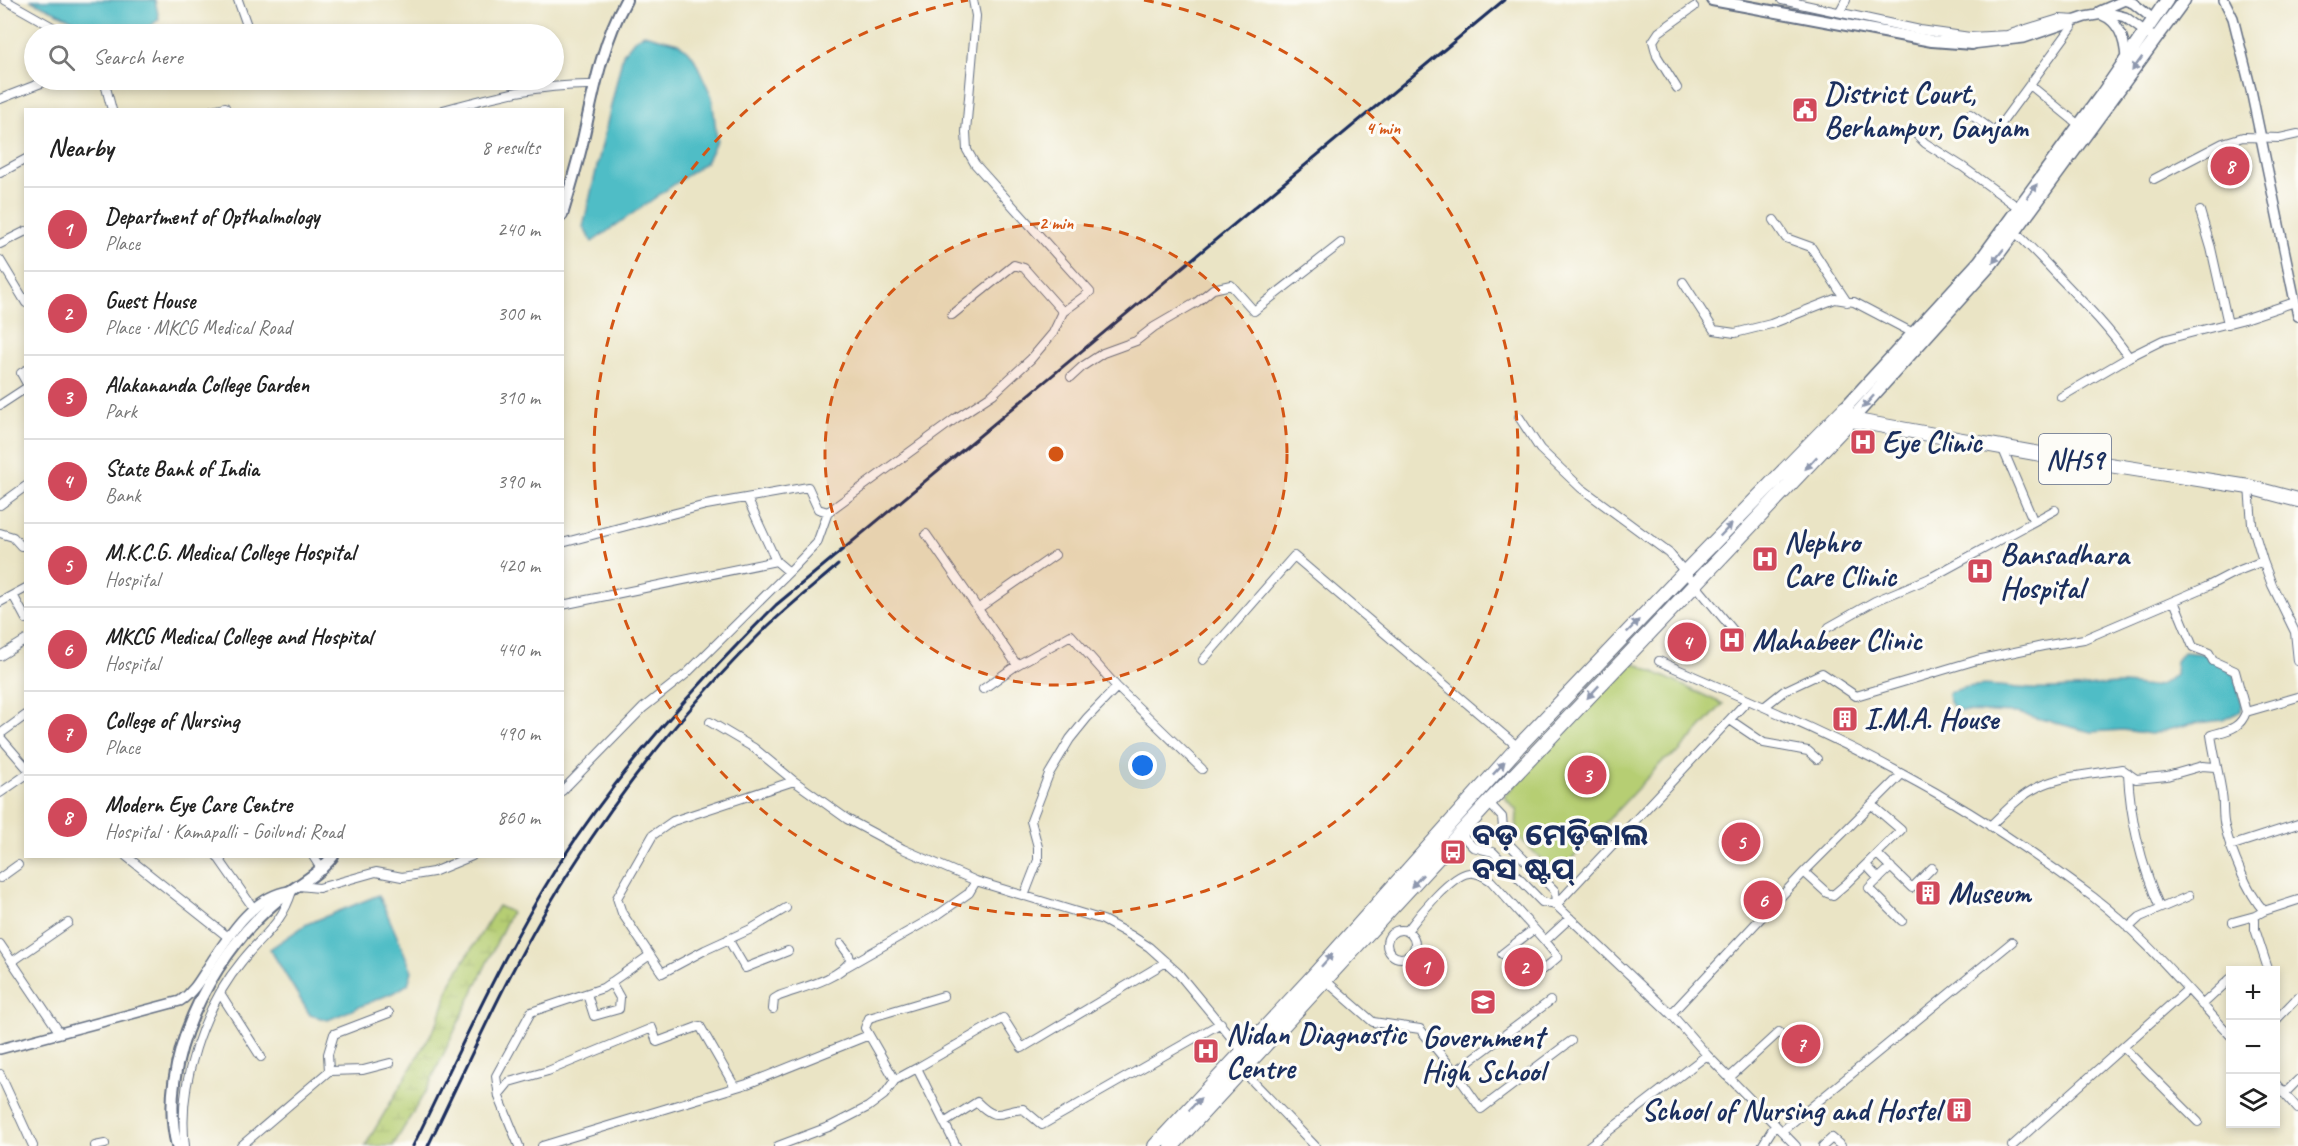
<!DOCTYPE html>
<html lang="en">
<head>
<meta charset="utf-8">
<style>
  :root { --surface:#fff; --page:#f6f6f6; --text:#222; --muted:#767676; --line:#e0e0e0; --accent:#d1495b }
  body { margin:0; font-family:Caveat,"Noto Sans Oriya",sans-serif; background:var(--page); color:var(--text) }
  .controls { position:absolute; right:18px; bottom:18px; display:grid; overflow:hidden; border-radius:0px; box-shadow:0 3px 9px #0003 }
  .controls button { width:54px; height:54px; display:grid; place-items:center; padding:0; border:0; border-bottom:2px solid var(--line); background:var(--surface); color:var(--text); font:30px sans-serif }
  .you { position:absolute; left:1143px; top:766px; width:21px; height:21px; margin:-15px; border:4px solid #fff; border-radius:50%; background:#1a73e8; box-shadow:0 0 0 9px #1a73e833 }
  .badge { display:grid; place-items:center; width:39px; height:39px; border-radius:50%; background:var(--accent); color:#fff; font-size:20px; font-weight:700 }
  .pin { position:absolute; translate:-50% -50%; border:3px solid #fff; box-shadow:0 2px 6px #0006 }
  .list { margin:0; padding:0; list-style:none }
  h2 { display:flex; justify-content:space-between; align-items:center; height:78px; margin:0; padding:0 24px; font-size:26px }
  h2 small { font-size:20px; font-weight:400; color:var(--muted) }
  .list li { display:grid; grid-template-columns:39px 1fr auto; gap:18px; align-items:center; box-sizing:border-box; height:84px; padding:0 24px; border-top:2px solid var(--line) }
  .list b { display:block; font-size:22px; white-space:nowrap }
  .list p { margin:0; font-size:20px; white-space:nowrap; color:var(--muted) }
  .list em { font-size:20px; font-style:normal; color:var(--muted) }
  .icon { flex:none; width:33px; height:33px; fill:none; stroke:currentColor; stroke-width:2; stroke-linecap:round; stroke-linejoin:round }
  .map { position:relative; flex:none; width:2298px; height:1146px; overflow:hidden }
  .search { position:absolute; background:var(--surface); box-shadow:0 3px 9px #0003; left:24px; top:24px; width:540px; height:66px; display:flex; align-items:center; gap:15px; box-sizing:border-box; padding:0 21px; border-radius:33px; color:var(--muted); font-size:22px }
  .panel { position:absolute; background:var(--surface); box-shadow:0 3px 9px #0003; left:24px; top:108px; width:540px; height:750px; border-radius:0px }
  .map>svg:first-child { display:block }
  .wetland { fill:url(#wetland-marsh); stroke:#687e68; stroke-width:1.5 }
  .garden { fill:#b6ce73; stroke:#687e68; stroke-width:1.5 }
  .water { fill:#4fbdc6; stroke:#357692; stroke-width:1.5 }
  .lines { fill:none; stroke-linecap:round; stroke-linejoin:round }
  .minor-casing { stroke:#636e82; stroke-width:10 }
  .tertiary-casing { stroke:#636e82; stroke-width:12 }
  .secondary-casing { stroke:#636e82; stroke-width:14 }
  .primary-casing { stroke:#636e82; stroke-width:15 }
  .trunk-casing { stroke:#636e82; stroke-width:16 }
  .minor { stroke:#fff; stroke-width:8 }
  .tertiary { stroke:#fff; stroke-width:9 }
  .secondary { stroke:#fff; stroke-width:10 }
  .primary { stroke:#fff; stroke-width:12 }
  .trunk { stroke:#fff; stroke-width:14 }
  .rail { stroke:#1b2f5e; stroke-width:3 }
  .oneway { fill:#8d97ae }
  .ring { fill:none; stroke:#d45514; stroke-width:3; stroke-dasharray:10 8 }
  .labels { text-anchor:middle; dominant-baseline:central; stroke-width:6; stroke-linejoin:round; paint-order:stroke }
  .shield { fill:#fdfcf7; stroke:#5f6c8c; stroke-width:1.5 }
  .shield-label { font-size:28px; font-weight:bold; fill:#1b2f5e }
  .poi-label { font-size:30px; font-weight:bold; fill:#1b2f5e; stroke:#fdfcf7; text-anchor:start }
  .centre { fill:#d45514; stroke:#fdfcf7; stroke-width:3 }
  .ring-label { font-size:18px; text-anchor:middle; font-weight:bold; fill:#d45514; stroke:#fdfcf7; stroke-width:6; stroke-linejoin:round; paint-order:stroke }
</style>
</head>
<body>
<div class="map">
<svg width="2298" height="1146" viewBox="0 0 2298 1146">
  <defs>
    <pattern id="wetland-marsh" width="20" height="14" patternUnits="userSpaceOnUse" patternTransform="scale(1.5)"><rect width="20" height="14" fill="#b6ce73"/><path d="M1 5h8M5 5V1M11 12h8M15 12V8" fill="none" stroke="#9cb166"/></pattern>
  </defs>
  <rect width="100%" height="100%" fill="#fdfcf7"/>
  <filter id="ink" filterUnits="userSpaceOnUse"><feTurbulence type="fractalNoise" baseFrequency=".0167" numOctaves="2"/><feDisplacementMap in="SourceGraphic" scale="12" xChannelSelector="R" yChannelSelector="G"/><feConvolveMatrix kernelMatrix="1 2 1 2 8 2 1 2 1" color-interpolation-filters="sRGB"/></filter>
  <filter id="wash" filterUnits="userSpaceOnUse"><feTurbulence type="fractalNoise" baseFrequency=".008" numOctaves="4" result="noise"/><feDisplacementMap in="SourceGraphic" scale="24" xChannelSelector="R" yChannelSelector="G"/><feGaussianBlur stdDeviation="1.35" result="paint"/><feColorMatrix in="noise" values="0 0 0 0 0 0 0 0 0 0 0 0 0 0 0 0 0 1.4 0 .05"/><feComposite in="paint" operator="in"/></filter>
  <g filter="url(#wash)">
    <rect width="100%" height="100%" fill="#eae4c5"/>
    <path class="wetland" d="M 498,906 L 511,912 L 427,1089 L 393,1146 L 365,1146 L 438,1022 L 451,982 Z"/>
    <path class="garden" d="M 1628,660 L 1723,704 L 1678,753 L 1663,761 L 1557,875 L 1516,834 L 1517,811 L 1504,797 Z"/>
    <path class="water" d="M 30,0 L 155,0 L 159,19 L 141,34 L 94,34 L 77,22 Z
      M 644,34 L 678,43 L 693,56 L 712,97 L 717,140 L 706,162 L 592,242 L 583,227 L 623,54 L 634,40 Z
      M 2183,652 L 2205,654 L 2234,675 L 2242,704 L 2241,711 L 2223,720 L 2190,724 L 2151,734 L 2123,730 L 2091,732 L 2017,713 L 1961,711 C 1953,708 1948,702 1948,693 C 1980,680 1998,687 2030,689 C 2044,690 2058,689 2072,688 C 2089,688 2107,683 2123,684 C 2146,685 2156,693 2175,674 L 2176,661 Z
      M 379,895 L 412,971 L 408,984 L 397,991 L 328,1020 L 310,1015 L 270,949 L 307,924 Z"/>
  </g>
  <g filter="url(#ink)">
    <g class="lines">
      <defs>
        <path id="minor" d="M 5,0 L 65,34
          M 238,0 L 250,34
          M 1782,0 L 1920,30 L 1970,37 L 2007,35 L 2059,19 L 2077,20
          M 1840,11 L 1846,0
          M 104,80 L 112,110
          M 2030,85 L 2079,125
          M 1677,88 L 1657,56 L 1653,41 L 1659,32 L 1694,7
          M 0,99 L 49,80
          M 212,110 L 225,107
          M 443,110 C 495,96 540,84 594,85
          M 1970,114 L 1995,132 L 2072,27
          M 1914,132 L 1925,143 L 1963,167 L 2019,208
          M 0,173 L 26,159
          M 2154,179 L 2223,143 L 2243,137 L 2280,138 L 2298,134
          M 2200,211 L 2211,248 L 2228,324
          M 1774,220 L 1786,238 L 1811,247 L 1847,302
          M 2016,233 C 2031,247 2044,261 2058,276 C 2083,302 2108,327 2129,357
          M 0,244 L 26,231
          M 0,260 L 26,303
          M 1683,282 L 1714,330 L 1735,333 L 1771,324 L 1835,299 L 1854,302 L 1917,335
          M 952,315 L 1014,265 L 1024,268 L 1063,312
          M 26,370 L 21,373 L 26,382
          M 1071,377 L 1083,366 L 1103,353 L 1136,341 L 1154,327 L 1197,302 L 1213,289 L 1231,285 L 1254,311 L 1341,243
          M 2061,397 L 2129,357 L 2163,340 L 2241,320 L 2295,302
          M 0,405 L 26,388
          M 1519,417 L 1540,449 L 1581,488 L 1669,553 L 1738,636
          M 2002,447 L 2033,520
          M 747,498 L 776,561 L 789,572
          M 0,505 L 26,486
          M 0,533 L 13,537 L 21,546 L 26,546
          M 926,534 L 1017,665 L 1071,635 L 1117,687 L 1202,769
          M 562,543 L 706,505 L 808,487 L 818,509 L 828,512 L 955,419 L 993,394 L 1031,359 L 1053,333 L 1063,312 L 1090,292 L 975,164 L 967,150 L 966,132 L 976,16 L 973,0
          M 2263,561 L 2272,585 L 2295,632 L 2298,661
          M 13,595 L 26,619
          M 2174,601 L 2193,647 L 2209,653 L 2213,661 L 2235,671 L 2246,712 L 2298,697
          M 0,602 L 26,588
          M 562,605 L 776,561
          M 979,608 L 1055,555
          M 1829,627 L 1875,601 L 1930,578 L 2055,510
          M 0,656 L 26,640
          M 1203,660 L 1294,556 L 1518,747
          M 1659,661 C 1740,697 1824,731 1902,774 C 1968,809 2033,852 2093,897 C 2144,936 2186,988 2230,1035
          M 983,689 L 1017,665
          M 1764,707 L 1784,691 L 1822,673 L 1856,696 L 1977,660 L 2043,646 L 2084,639 L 2206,587 L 2235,572 L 2263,561 L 2252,524 L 2249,487
          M 2246,712 C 2240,729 2228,730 2211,735 C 2214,755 2219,774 2222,794 C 2224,805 2222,816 2225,827 C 2231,851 2247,892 2264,911
          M 1730,720 L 1764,743 L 1808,751 L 1817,759
          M 710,722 L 754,748 L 794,781 L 847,819 L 903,849 L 976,881 L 1103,920 L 1132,936 L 1149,947 L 1178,973 L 1244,1053
          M 0,734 L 26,715
          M 0,737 L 26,767
          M 2128,773 C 2130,819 2142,866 2160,908
          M 562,791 L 643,708 L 686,674 L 789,572 L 817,543 L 828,512
          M 0,793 L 26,775
          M 1487,801 L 1502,817 L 1504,839 L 1555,891 L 1556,905
          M 1990,826 C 2005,812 2019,796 2038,787 C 2063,775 2095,774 2122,769 L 2136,779 L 2167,776 L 2202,766 L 2215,767
          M 1460,833 L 1473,847 L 1493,852 L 1542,902 L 1556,905
          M 2230,846 L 2298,824
          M 1877,854 L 1912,888 L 1932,868
          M 126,856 L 228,937
          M 217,856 L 254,909
          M 313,856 L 322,870
          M 1866,865 L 1879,879
          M 1891,867 L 1869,888 L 1902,921
          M 1804,872 L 1827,893 L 1833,895 L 1846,884 L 1895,836 L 1901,830 L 1872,805
          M 0,878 L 18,865
          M 299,886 L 319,888 L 376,872 L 402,877 L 433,872 L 472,856
          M 1024,896 L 1038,860 L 1038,847 L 1031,821 L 1049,774 L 1070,739 L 1087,718 L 1117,687
          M 1556,905 L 1671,1014 L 1707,1055 L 1796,1146
          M 1556,905 L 1748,700
          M 786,908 L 751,929 L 705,950 L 662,973 L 622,913 L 617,898 L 653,835 L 673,821 L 794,781
          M 2233,922 L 2255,916
          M 2128,928 L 2140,917 L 2189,896
          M1387 944a14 14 0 1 1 28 0a14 14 0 1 1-28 0Z
          M 1407,931 C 1418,916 1451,875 1469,873 C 1476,872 1485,877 1491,881 L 1545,941 L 1570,918
          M 728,939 L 745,968 L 788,951
          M 0,944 L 60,1033
          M 1502,954 L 1534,929
          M 13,961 L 68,923
          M 846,967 L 939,914 L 969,893 L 976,881
          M 1544,969 L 1558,957 L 1545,941
          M 2268,969 L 2255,929 L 2255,916 L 2264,911 L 2298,900
          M 1325,980 L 1373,1022 L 1420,1029 L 1455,1072
          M 220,993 L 261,1057
          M 587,994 L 594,1016 L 619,1009 L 620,998 L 611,982
          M 1550,1001 L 1455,1072 L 1481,1109 L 1571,1041
          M 2202,1005 L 2230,979
          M 773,1009 L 774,999 L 779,996 C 799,988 838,980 850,961 L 849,955 L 841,944
          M 1671,1014 L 1804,872 L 1902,774
          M 2276,1020 L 2298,997
          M 2124,1048 L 2198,1122
          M 917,1068 L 1003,1018 L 1022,1048 L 1166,962
          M 1241,1069 L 1315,1146
          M 329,1071 L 328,1054 L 334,1034 L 389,1013
          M 0,1074 L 33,1146
          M 1729,1078 L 1779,1032
          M 895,1080 L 865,1028 L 869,1018 L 943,996
          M 2276,1084 L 2298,1109
          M 500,1093 L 509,1082 L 548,1071 L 652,1028 L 657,1042 L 700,1026 L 735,1087
          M 2284,1094 L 2298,1080
          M 944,1123 L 977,1102 C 998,1123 999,1111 1023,1109 L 1042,1125 L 1221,1023
          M 1782,1131 L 2012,942
          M 95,1146 L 105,1144
          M 185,1146 C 177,1085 203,1008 242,961 C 263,934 281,926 292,891
          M 241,1146 L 329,1071 L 363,1070 L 390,1063
          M 519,1146 L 499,1097 L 496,1076 L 531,1012 L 603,988 L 650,955
          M 542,1146 L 747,1084 L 869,1035
          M 778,1146 L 831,1126 L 868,1107 L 884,1095 L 895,1080 L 917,1068 L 956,1146
          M 1589,1146 L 1707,1055
          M 1762,1146 L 1775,1125
          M 1823,1146 L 1832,1138 L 1841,1146
          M 2012,1146 L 2187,990"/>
        <path id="tertiary" d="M 2124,0 L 2133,3 L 2153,19
          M 2224,0 L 2233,18 L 2251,90 L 2298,316
          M 2100,11 L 2125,0
          M 2102,15 C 2120,22 2125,40 2126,59
          M 1972,44 L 2024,38 L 2085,17 L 2109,13 L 2125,17 L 2155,39
          M 0,1049 L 180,1001 C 195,991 202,976 212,961 C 230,934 254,896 289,891"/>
        <path id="secondary" d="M 1712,0 L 1932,41 L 1972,44
          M 562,215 C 569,192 576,168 582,144 C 593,95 601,45 626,0
          M 177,1146 C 156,1063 210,959 272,905 C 292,887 316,878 333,856"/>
        <path id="primary" d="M 1845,408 L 1980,261 L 2103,93 L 2167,0
          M 1851,420 L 1991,264 L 2184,0"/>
        <path id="trunk" d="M 1851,420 L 2046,455 L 2249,487 L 2298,500
          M 1155,1146 L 1315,974 L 1518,747 L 1685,572 L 1845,408 L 1851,420
          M 1172,1146 L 1489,802 L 1851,420"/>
      </defs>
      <use href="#minor" class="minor-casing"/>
      <use href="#tertiary" class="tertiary-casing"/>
      <use href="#secondary" class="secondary-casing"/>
      <use href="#primary" class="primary-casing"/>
      <use href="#trunk" class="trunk-casing"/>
      <use href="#minor" class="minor"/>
      <use href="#tertiary" class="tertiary"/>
      <use href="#secondary" class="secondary"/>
      <use href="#primary" class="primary"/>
      <use href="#trunk" class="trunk"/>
      <path class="rail" d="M 413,1146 C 459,1052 502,955 557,867 C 619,770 695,686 776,605 L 1504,0
        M 428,1146 C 473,1053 515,955 572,868 C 628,779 695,698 769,625 C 791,604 815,585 838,565"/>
    </g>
    <defs><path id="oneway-solid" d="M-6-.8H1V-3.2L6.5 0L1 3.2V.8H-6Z" transform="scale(1.5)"/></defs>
    <g class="oneway">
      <use href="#oneway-solid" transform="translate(2137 64) rotate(126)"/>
      <use href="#oneway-solid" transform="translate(2032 191) rotate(-54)"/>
      <use href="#oneway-solid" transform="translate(1998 256) rotate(128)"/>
      <use href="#oneway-solid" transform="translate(1868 402) rotate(132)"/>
      <use href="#oneway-solid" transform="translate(1811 463) rotate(133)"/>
      <use href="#oneway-solid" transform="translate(1726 530) rotate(-46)"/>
      <use href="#oneway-solid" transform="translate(1633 626) rotate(-46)"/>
      <use href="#oneway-solid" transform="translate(1593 692) rotate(133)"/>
      <use href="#oneway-solid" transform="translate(1499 768) rotate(-47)"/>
      <use href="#oneway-solid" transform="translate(1417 881) rotate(133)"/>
      <use href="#oneway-solid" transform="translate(1327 960) rotate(-48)"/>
      <use href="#oneway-solid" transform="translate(1195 1104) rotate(-46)"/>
    </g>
  </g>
  <circle cx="1056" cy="454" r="231" fill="#d45514" fill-opacity=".12"/>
  <g class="ring">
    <circle cx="1056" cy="454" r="231"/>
    <path d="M1144 0A462 462 0 1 1 968 0"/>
  </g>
  <defs>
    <symbol id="civic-square" viewBox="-11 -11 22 22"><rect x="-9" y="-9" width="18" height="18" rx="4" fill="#d1495b" stroke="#fdfcf7"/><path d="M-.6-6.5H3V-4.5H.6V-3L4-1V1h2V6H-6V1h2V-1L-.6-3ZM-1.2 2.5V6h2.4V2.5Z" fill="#fff"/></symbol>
    <symbol id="hospital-square" viewBox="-11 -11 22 22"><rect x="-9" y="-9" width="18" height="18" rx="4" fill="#d1495b" stroke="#fdfcf7"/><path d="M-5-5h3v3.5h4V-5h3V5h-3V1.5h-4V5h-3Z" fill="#fff"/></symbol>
    <symbol id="building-square" viewBox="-11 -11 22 22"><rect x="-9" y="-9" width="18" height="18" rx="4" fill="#d1495b" stroke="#fdfcf7"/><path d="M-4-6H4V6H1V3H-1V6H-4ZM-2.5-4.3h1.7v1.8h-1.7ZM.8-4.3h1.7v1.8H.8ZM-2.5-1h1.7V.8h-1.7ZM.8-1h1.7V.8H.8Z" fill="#fff"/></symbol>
    <symbol id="bus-square" viewBox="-11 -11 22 22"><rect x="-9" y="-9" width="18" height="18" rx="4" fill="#d1495b" stroke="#fdfcf7"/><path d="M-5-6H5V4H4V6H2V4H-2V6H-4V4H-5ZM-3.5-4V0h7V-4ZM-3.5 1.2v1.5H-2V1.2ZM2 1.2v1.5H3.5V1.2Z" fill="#fff"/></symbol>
    <symbol id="school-square" viewBox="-11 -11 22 22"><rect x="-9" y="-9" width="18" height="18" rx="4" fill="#d1495b" stroke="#fdfcf7"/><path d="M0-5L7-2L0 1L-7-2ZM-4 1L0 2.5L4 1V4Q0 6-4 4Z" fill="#fff"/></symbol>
  </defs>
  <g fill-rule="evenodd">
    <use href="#civic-square" x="1790" y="95" width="30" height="30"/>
    <use href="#hospital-square" x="1848" y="427" width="30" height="30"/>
    <use href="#hospital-square" x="1750" y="544" width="30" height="30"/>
    <use href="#hospital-square" x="1965" y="556" width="30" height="30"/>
    <use href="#hospital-square" x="1717" y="625" width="30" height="30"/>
    <use href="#building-square" x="1830" y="704" width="30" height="30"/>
    <use href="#bus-square" x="1438" y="837" width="30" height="30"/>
    <use href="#building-square" x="1913" y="878" width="30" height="30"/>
    <use href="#school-square" x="1468" y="987" width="30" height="30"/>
    <use href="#hospital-square" x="1191" y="1036" width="30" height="30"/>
    <use href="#building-square" x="1944" y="1095" width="30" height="30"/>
  </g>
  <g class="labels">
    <rect class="shield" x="2039" y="434" width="72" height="50" rx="4.5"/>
    <g class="shield-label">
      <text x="2075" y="459">NH59</text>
    </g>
    <g class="poi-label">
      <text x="1824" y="93">District Court,<tspan x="1824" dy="34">Berhampur, Ganjam</tspan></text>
      <text x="1882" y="442">Eye Clinic</text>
      <text x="1784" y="542">Nephro<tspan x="1784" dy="34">Care Clinic</tspan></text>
      <text x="2000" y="554">Bansadhara<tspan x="2000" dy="34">Hospital</tspan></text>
      <text x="1752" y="640">Mahabeer Clinic</text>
      <text x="1864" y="719">I.M.A. House</text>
      <text x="1472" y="835">ବଡ଼ ମେଡ଼ିକାଲ<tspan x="1472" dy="34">ବସ ଷ୍ଟପ୍</tspan></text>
      <text x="1948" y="893">Museum</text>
      <text x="1226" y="1034">Nidan Diagnostic<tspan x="1226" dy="34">Centre</tspan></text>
      <text x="1483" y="1037" text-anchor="middle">Government<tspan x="1483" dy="34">High School</tspan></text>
      <text x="1940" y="1110" text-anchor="end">School of Nursing and Hostel</text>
    </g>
  </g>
  <circle cx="1056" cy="454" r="9" class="centre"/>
  <g class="ring-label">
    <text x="1383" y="134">4 min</text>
    <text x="1056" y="229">2 min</text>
  </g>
</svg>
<div class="controls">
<button>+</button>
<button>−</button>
<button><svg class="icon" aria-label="layers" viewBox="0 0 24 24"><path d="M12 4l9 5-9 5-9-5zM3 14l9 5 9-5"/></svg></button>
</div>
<div class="you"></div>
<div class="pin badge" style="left:1425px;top:967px">1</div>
<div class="pin badge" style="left:1524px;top:967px">2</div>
<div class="pin badge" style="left:1587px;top:775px">3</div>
<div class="pin badge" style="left:1687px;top:642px">4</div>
<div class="pin badge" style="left:1741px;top:842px">5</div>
<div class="pin badge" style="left:1763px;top:900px">6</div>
<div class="pin badge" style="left:1801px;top:1044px">7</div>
<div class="pin badge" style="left:2230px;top:166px">8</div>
<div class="search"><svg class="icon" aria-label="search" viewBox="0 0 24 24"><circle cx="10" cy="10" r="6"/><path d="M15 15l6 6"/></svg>Search here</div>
<section class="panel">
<h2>Nearby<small>8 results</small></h2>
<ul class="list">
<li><span class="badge">1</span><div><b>Department of Opthalmology</b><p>Place</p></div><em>240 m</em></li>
<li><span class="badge">2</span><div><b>Guest House</b><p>Place · MKCG Medical Road</p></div><em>300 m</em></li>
<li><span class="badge">3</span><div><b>Alakananda College Garden</b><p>Park</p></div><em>310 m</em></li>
<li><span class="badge">4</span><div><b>State Bank of India</b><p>Bank</p></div><em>390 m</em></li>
<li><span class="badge">5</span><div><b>M.K.C.G. Medical College Hospital</b><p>Hospital</p></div><em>420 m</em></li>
<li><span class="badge">6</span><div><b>MKCG Medical College and Hospital</b><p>Hospital</p></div><em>440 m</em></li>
<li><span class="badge">7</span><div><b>College of Nursing</b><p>Place</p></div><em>490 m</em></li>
<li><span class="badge">8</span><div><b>Modern Eye Care Centre</b><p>Hospital · Kamapalli - Goilundi Road</p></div><em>860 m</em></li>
</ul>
</section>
</div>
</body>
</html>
